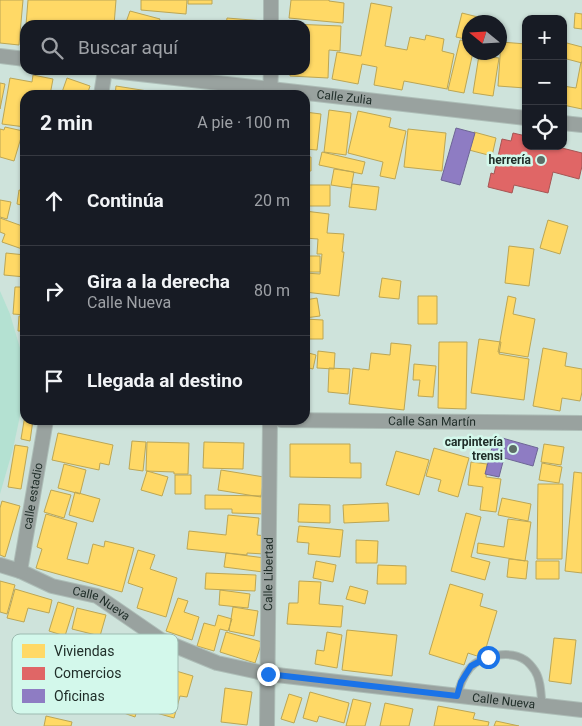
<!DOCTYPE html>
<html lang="es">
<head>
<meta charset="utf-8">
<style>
  :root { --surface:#171b24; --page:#20242c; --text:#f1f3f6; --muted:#9ea1a6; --line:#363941 }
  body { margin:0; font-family:Roboto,sans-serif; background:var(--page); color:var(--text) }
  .controls { position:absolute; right:15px; top:15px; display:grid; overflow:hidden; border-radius:10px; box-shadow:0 1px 4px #0004 }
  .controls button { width:45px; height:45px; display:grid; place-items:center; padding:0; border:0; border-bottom:1px solid var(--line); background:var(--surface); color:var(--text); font:25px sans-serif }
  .compass { position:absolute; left:462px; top:15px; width:45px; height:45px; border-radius:50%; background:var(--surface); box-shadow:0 1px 4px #0004; rotate:288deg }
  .stop { position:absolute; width:15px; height:15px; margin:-11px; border:4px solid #1a73e8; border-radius:50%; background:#fff }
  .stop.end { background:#1a73e8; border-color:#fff; box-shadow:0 1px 5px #0008 }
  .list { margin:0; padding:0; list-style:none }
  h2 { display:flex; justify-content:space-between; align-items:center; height:65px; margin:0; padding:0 20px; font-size:21px }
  h2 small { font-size:16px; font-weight:400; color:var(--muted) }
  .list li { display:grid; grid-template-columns:32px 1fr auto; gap:15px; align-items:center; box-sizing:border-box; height:90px; padding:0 20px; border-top:1px solid var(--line) }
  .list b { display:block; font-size:19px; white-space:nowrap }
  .list p { margin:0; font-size:16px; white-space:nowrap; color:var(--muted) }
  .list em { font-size:16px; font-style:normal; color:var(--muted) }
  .icon { flex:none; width:28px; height:28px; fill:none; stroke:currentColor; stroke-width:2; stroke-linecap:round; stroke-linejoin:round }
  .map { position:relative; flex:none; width:582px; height:726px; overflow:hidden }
  .search { position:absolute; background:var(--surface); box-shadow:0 1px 4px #0004; left:20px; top:20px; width:290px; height:55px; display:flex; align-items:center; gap:12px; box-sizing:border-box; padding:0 18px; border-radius:15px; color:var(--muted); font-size:19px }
  .panel { position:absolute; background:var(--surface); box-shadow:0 1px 4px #0004; left:20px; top:90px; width:290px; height:335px; border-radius:15px }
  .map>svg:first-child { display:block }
  .green { fill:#b4e1d2 }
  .homes { fill:#ffd966; stroke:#bca654 }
  .shops { fill:#e06666; stroke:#a65554 }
  .offices { fill:#8e7cc3; stroke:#6d6595 }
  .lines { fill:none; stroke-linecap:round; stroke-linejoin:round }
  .lane-casing { stroke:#adbdb7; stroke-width:9 }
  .street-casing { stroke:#adbdb7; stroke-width:16 }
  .lane { stroke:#99a29f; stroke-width:7 }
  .street { stroke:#99a29f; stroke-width:14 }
  .route { stroke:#1a73e8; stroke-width:6 }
  .poi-dot { fill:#5d6d67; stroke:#d3f8eb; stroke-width:2 }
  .labels { text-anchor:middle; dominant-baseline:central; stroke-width:5; stroke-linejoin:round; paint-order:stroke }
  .street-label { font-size:12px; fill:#202e29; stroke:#d3f8eb }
  .poi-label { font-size:12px; font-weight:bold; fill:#202e29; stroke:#d3f8eb; text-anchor:end }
  .key { fill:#d3f8eb; stroke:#9dbbb1; stroke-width:1 }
  .key-label { font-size:14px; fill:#202e29 }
</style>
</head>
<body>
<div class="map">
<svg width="582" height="726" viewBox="0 0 582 726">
  <rect width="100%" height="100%" fill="#cee3db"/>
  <path class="green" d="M 0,291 L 10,314 L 25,365 L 25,392 L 13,449 L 0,494 Z"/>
  <path class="homes" d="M 0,0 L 23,0 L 19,45 L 0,43 Z
    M 28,0 L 116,0 L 114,25 L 26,25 Z
    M 141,0 L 187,0 L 186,14 L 141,10 Z
    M 188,0 L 212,0 L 212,4 L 188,4 Z
    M 291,0 L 329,0 L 329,1 L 344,3 L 343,23 L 289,18 Z
    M 371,3 L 392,7 L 385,46 L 407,50 L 410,37 L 425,40 L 426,35 L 444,39 L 442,51 L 454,54 L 447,89 L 404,81 L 402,90 L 374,85 L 377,67 L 362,64 L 358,84 L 332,79 L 337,52 L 361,56 Z
    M 130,11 L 160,19 L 158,25 L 125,25 Z
    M 462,13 L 478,17 L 477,22 L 470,22 L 470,40 L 456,37 Z
    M 575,13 L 582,14 L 582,29 L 574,28 Z
    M 227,18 L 264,21 L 264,25 L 226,25 Z
    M 292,24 L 341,26 L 340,51 L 329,50 L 328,78 L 290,76 L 290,70 L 305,70 L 305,25 Z
    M 460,40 L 470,42 L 470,52 L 473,52 L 464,93 L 448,90 Z
    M 501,42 L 526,44 L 525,88 L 498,86 Z
    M 563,42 L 582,47 L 582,63 L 563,58 Z
    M 479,55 L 499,58 L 493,96 L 473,93 Z
    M 581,62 L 582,62 L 582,109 L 563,105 L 563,86 L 576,88 Z
    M 33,75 L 53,79 L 50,95 L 25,95 L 25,127 L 2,124 L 10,78 L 32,82 Z
    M 67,78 L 90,86 L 87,95 L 61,95 Z
    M 0,83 L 5,84 L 0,109 Z
    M 116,86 L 173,95 L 115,95 Z
    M 329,110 L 351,113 L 346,155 L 324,152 Z
    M 358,111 L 391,118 L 389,127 L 406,131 L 395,179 L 380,176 L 383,162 L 348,153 Z
    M 305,112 L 321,114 L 317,150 L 305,149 Z
    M 5,127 L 23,131 L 14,161 L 0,157 L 0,129 L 4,130 Z
    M 408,129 L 446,133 L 442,171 L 404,167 Z
    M 474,132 L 496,138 L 492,156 L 469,150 Z
    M 322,152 L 365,162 L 362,174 L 319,165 Z
    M 305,157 L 311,157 L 311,171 L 305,171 Z
    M 334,169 L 354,172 L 351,188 L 331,185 Z
    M 352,184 L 379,187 L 376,210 L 349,207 Z
    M 305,185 L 330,185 L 330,206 L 305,206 Z
    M 19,190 L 25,191 L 25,206 L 17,204 Z
    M 0,200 L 11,202 L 7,219 L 0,217 Z
    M 305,211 L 329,214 L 327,233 L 344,234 L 342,252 L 344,252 L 339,296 L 305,292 L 305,273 L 320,274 L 322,254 L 317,254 L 318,239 L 305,238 Z
    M 0,218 L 25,227 L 25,250 L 2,242 L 5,234 L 0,232 Z
    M 548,220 L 568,226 L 560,254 L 540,248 Z
    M 509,246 L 534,249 L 529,286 L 505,283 Z
    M 6,253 L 25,255 L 25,277 L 4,275 Z
    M 305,256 L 320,256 L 320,272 L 305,272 Z
    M 382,278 L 401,281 L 399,299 L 379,297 Z
    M 15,287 L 25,287 L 25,315 L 13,314 Z
    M 418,296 L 437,296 L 437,324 L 418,324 Z
    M 508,296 L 516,298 L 513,314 L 535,319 L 528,357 L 498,352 Z
    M 317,298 L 320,316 L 305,318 L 305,300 Z
    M 19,316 L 25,316 L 25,331 L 18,331 Z
    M 305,319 L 323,320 L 323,339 L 305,339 Z
    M 479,339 L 501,342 L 499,354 L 529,359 L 524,400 L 471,393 Z
    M 439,342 L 467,342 L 466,409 L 438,408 Z
    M 391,343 L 411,345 L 404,410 L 349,404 L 353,368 L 369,370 L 371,353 L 390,355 Z
    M 543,348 L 567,353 L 565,366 L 582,369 L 582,392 L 580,401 L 562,398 L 560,411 L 533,406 Z
    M 318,351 L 335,353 L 334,369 L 317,368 Z
    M 305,352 L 316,355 L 313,369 L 305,367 Z
    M 414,364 L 436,366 L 433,397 L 418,396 L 420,380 L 413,380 Z
    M 329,368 L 350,369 L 348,394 L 328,392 Z
    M 305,369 L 309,369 L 309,408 L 305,408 Z
    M 25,415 L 25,420 L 33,420 L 30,441 L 21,439 Z
    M 58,433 L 113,445 L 109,465 L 100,463 L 99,470 L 52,460 Z
    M 132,441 L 146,442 L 143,471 L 129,469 Z
    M 147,442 L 189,443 L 188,474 L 174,474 L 174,472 L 146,471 Z
    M 204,442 L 244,443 L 243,469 L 203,468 Z
    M 290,444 L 350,444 L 350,463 L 361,463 L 361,478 L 290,477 Z
    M 544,444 L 564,447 L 561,465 L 541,462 Z
    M 15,445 L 28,447 L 21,489 L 8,487 Z
    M 434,448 L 469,458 L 458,497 L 438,491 L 441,480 L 426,476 Z
    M 396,451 L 429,460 L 419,495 L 386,485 Z
    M 471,462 L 487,464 L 486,477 L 501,479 L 496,512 L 480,510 L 483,487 L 468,485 Z
    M 542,463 L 562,467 L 559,483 L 539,480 Z
    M 64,464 L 86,470 L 80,494 L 58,488 Z
    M 221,470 L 264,477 L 261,497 L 218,490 Z
    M 147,471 L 168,477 L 162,496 L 141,490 Z
    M 574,472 L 582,473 L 582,573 L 565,571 Z
    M 175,475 L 191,475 L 191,494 L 175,494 Z
    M 538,484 L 563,484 L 562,559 L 537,559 Z
    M 51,490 L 71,495 L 64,518 L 44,512 Z
    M 75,492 L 100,499 L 93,522 L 69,515 Z
    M 205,495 L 265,496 L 265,514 L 232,513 L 232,509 L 205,509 Z
    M 502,498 L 531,504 L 528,521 L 498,515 Z
    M 2,501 L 20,506 L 5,557 L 0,555 L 0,508 Z
    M 388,503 L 389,521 L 344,523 L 343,505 Z
    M 299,504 L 330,505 L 330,523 L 298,522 Z
    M 466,513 L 481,517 L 471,557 L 490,562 L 485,580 L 451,571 Z
    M 46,514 L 77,523 L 67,559 L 88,564 L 93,544 L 104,547 L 105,541 L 134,548 L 122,592 L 36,568 L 42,549 L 37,547 Z
    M 228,515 L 259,518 L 257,535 L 266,536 L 264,554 L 247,553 L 247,555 L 187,549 L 189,531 L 226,535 Z
    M 508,519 L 531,522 L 525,561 L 477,553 L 478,543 L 504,547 Z
    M 299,526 L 343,530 L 340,557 L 308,554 L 309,543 L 297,542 Z
    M 356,540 L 378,541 L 377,563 L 356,563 Z
    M 138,550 L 155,555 L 150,569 L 177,578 L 166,617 L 137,608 L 143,588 L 128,583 Z
    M 226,553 L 265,558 L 263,572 L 224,567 Z
    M 509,559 L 528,561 L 526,579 L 507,577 Z
    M 316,561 L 336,565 L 333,582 L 313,578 Z
    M 536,561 L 559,561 L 559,579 L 536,579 Z
    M 378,565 L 406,566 L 406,584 L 377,584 Z
    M 206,573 L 256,575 L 255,591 L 205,589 Z
    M 0,581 L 15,585 L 7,614 L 0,612 Z
    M 299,581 L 321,582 L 319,604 L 343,606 L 341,627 L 287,624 L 289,603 L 298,603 Z
    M 450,584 L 483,594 L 480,606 L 497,611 L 483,658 L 468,653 L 464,665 L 429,654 Z
    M 350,586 L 368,591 L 365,604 L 346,599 Z
    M 15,589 L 52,600 L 49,613 L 28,608 L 24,622 L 7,618 Z
    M 220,590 L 250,594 L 248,608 L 219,605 Z
    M 178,598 L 188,601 L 184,612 L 199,617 L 192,640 L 166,631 Z
    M 58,602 L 74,607 L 65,636 L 49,631 Z
    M 233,607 L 258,611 L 254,636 L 229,631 Z
    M 77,608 L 106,615 L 100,636 L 72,629 Z
    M 218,615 L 232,619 L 228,631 L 220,629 L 214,651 L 197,646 L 204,623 L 215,626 Z
    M 347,630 L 397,635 L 392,676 L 342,670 Z
    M 226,632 L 262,642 L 255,663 L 220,652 Z
    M 327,632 L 342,635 L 337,668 L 315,664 L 317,650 L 324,651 Z
    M 554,638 L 576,640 L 571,684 L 549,681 Z
    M 134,668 L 148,672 L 135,717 L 121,712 Z
    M 166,668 L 193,676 L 187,697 L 180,696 L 174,718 L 153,712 Z
    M 225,688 L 252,692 L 247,725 L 221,722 Z
    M 310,692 L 349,703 L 344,723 L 319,716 L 317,722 L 303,718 Z
    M 289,694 L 302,698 L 294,723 L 281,719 Z
    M 353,699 L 371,703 L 365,726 L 346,726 Z
    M 385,703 L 413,709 L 409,726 L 380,726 Z
    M 438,706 L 475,713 L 473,719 L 489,722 L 488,726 L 434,726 Z
    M 46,716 L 72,722 L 71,726 L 44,726 Z
    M 496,721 L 519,726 L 494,726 Z"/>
  <path class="shops" d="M 513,133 L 526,136 L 526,146 L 554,146 L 582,153 L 582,166 L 579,179 L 553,172 L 548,193 L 514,185 L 512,193 L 488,187 L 491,173 L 494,174 L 502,139 L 511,141 Z"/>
  <path class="offices" d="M 456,128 L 475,133 L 460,185 L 441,180 Z
    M 495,436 L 538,448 L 533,466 L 504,458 L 499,477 L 485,474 Z"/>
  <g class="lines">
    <defs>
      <path id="lane" d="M 457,696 C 460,686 463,676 470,668 C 481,655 511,650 525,660 C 528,662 533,668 535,671 C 541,680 541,695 542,705"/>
      <g id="street">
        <path d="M 271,25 L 271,0"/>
        <path d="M 0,56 L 25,59"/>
        <path id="s1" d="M 104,70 L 526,118"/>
        <path d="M 101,95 L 105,70"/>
        <path d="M 270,95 L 271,70"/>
        <path d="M 563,123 L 582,125"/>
        <path id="s2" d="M 281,420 L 582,423"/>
        <path id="s3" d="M 0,565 L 20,571 L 52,586 L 97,596 L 161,640 L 217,663 L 268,674 L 582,710"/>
        <path id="s4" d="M 20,571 L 46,420"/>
        <path id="s5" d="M 267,726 L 270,420"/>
      </g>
    </defs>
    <use href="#lane" class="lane-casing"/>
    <use href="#street" class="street-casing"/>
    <use href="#lane" class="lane"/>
    <use href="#street" class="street"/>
  </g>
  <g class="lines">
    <path class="route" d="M 268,674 L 457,696 L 461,682 L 471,666 L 488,657"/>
  </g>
  <g class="poi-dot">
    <circle cx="541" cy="160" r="5"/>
    <circle cx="513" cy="449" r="5"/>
  </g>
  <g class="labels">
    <g class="street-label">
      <text stroke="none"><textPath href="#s1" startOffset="242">Calle Zulia</textPath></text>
      <text stroke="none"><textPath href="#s2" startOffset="151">Calle San Martín</textPath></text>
      <text stroke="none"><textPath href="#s4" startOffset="76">calle estadio</textPath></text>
      <text stroke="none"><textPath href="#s5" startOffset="152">Calle Libertad</textPath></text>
      <text stroke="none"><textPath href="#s3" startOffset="109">Calle Nueva</textPath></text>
      <text stroke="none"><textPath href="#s3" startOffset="530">Calle Nueva</textPath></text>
    </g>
    <g class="poi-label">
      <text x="531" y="160">herrería</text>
      <text x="503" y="442">carpintería<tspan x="503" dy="14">trensi</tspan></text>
    </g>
  </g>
  <rect x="12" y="634" width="166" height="80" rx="8" class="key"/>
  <rect x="22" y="644" width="23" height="14" fill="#ffd966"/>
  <rect x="22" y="667" width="23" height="13" fill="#e06666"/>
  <rect x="22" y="689" width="23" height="14" fill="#8e7cc3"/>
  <g class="key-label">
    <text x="54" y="656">Viviendas</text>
    <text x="54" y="678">Comercios</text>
    <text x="54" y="701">Oficinas</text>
  </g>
</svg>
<div class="controls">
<button>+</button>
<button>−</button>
<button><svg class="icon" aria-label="locate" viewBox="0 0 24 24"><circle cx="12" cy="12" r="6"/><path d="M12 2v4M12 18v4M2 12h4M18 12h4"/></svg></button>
</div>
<svg class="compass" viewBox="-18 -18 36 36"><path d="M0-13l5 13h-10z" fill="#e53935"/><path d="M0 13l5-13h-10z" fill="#9ea1a6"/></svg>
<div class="stop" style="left:488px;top:657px"></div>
<div class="stop end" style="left:268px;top:674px"></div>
<div class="search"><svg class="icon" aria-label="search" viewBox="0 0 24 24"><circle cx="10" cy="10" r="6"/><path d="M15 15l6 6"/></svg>Buscar aquí</div>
<section class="panel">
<h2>2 min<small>A pie · 100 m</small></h2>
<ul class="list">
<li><svg class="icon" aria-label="ahead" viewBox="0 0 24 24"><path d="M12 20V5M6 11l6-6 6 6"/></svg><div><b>Continúa</b></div><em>20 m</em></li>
<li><svg class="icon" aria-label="right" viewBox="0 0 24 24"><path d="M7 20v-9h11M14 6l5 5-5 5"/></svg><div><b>Gira a la derecha</b><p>Calle Nueva</p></div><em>80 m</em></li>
<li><svg class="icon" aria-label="arrive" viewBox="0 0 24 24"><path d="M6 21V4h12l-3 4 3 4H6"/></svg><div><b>Llegada al destino</b></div></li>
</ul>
</section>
</div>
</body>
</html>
